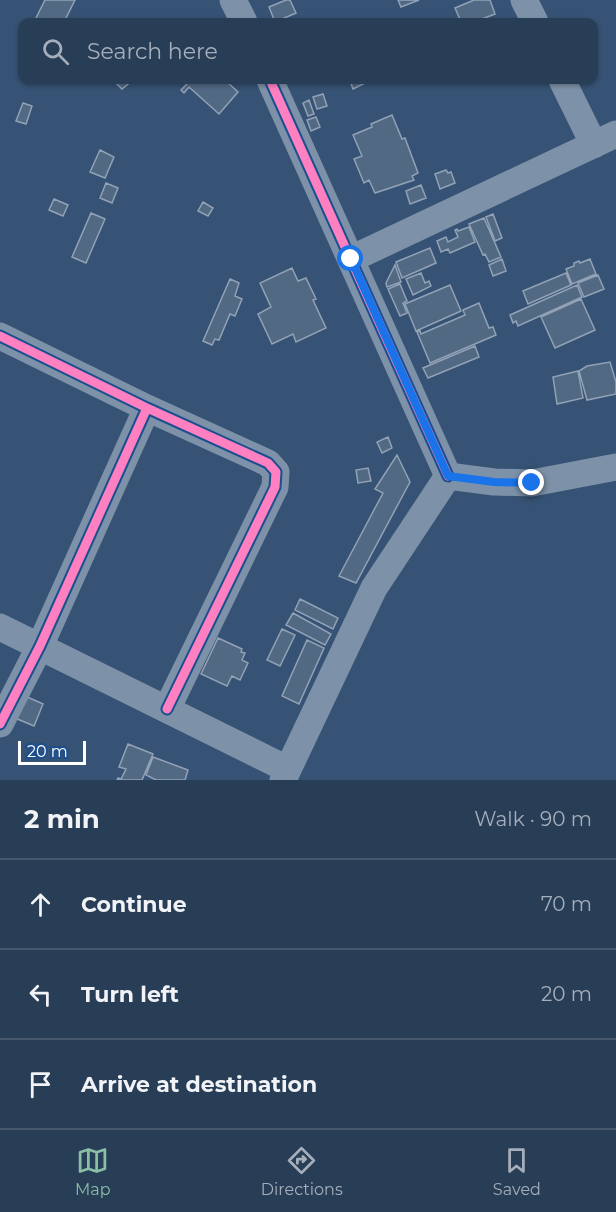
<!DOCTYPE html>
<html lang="en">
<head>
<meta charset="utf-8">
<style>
  :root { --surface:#283e57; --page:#344961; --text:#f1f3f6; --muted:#a5aeba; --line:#44576d; --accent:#8abfa5 }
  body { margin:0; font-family:Montserrat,sans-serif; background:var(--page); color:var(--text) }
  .scale { position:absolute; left:18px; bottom:15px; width:68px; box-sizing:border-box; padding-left:6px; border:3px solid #fff; border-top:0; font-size:16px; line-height:21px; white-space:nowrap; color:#fff; -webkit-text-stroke:4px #1b4f8f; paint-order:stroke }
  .stop { position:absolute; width:18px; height:18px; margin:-14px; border:4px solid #1a73e8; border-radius:50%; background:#fff }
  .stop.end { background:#1a73e8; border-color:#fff; box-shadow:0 2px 6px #0008 }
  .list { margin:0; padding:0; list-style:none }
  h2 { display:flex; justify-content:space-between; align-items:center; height:78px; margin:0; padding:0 24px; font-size:26px }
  h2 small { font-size:20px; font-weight:400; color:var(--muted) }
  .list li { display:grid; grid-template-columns:39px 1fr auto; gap:18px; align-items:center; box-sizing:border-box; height:90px; padding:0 24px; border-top:2px solid var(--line) }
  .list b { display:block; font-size:22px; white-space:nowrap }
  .list em { font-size:20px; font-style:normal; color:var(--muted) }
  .icon { flex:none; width:33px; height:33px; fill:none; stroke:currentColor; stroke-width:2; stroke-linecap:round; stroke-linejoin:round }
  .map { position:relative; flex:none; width:616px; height:780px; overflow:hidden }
  .search { position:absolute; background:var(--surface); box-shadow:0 2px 4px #0004; left:18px; right:18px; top:18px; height:66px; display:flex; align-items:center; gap:15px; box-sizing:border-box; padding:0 21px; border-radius:12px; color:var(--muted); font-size:22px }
  .sheet { height:348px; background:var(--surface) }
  nav { display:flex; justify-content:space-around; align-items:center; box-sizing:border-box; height:84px; border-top:2px solid var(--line); background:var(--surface); font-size:16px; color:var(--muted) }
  nav a { display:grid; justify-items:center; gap:3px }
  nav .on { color:var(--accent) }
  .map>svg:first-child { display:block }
  .building { fill:#526984; stroke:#92a2b6; stroke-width:1.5 }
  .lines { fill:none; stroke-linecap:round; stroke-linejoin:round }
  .minor { stroke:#7d92a8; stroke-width:27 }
  .cycleway-casing { stroke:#1b4f8f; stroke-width:13 }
  .cycleway { stroke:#ff80c0; stroke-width:9 }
  .route { stroke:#1a73e8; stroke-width:8 }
</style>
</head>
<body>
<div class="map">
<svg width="616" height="780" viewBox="0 0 616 780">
  <rect width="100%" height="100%" fill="#365274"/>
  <path class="building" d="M 45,0 L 75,0 L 64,22 L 40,22 L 35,20 Z
    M 286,0 L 290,0 L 296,13 L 275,22 L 269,7 Z
    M 398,0 L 419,0 L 401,7 Z
    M 474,0 L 490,0 L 495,14 L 474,22 L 461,22 L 455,8 Z
    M 116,80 L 131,80 L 132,81 L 122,89 L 114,81 Z
    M 191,80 L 225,80 L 238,92 L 219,114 L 189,87 L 184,93 L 181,90 Z
    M 353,80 L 364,80 L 365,83 L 353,89 L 350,81 Z
    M 323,94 L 327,106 L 317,109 L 313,97 Z
    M 309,100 L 314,114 L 308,116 L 303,103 Z
    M 23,103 L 32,106 L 26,124 L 16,121 Z
    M 392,115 L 402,139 L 405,138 L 418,173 L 412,176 L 414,180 L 375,193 L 369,180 L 364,183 L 354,159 L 362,156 L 353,135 L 372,127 L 371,124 Z
    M 316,117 L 320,127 L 311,131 L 307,120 Z
    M 100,150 L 114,157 L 105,178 L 90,172 Z
    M 446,170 L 448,173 L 451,172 L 455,183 L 440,189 L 435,174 Z
    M 106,183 L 118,188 L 112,203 L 100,198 Z
    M 421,185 L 426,198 L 410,204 L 406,191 Z
    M 54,199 L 68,205 L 63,216 L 49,210 Z
    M 203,202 L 213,208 L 208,216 L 198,211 Z
    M 91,213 L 105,219 L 86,263 L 72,257 Z
    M 493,214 L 502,238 L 495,241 L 486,217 Z
    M 484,218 L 501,257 L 489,262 L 485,254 L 483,255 L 469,224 Z
    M 469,227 L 475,242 L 450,253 L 448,249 L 441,252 L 437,241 L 446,237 L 448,242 L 458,237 L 455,230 L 457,229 L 458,231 Z
    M 430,248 L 436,263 L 402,278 L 396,262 Z
    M 502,259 L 506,271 L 493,276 L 489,265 Z
    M 590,259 L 596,274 L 572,284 L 566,269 L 574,266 L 574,263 L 579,261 L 580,263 Z
    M 395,265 L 401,282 L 387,287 L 386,283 Z
    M 292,268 L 298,281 L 306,278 L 316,299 L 313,300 L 326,328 L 296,342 L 293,334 L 272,344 L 258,314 L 271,307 L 260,283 Z
    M 421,273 L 425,283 L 429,281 L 431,286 L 413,295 L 406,279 Z
    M 566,273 L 571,285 L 528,304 L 523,291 Z
    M 598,275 L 604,289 L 584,297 L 578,283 Z
    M 230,279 L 239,283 L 235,296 L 242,299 L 235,316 L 230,314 L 219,340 L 215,339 L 212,345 L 203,341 Z
    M 400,284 L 407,301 L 403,303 L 407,313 L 400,316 L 388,289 Z
    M 450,285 L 461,311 L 416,331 L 405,304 Z
    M 577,285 L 582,297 L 518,326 L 516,321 L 513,323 L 510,315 Z
    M 581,299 L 595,330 L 555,348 L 541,317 Z
    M 479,303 L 489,328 L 493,327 L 496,335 L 430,363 L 417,332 L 420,331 L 421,334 L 465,315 L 463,310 Z
    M 475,346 L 479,357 L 428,378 L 423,368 Z
    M 610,362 L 616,382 L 616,394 L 587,400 L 579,371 L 587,366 Z
    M 578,371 L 583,398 L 557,404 L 553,377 Z
    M 388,437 L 392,448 L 382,453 L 377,442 Z
    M 397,455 L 410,482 L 356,583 L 339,576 L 383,493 L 375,489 Z
    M 368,468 L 371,481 L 358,483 L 356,470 Z
    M 300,599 L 338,618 L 333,629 L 295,610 Z
    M 293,613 L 331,634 L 325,645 L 286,625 Z
    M 282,629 L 295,635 L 280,666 L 267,660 Z
    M 218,638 L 242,649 L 241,652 L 245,653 L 242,660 L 248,663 L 240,680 L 232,676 L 227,686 L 201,674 Z
    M 307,640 L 324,648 L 299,704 L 282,696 Z
    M 25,696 L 43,704 L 34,726 L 15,718 Z
    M 128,744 L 153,754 L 142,780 L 117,780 L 118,778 L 121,779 L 126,769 L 119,767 Z
    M 153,757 L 188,770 L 185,780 L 156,780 L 146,775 Z"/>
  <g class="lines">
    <path class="minor" d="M 233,0 L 244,22
      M 524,0 L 535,22
      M 270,80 L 448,476
      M 562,80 L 594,145
      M 351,259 L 616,134
      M 0,336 L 147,408 L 40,646 L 0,724
      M 147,408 L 268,463 L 276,472 L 275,487 L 167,709
      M 448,476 L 494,482 L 532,483 L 616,467
      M 0,627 L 287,769
      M 283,780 L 374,588 L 448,476"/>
    <defs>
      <path id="cycleway" d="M 270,80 L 448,476
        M 0,336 L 147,408 L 40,646 L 0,724
        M 147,408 L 268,463 L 276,472 L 275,487 L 167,709"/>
    </defs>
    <use href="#cycleway" class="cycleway-casing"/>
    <use href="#cycleway" class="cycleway"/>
  </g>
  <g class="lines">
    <path class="route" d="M 351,259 L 448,476 L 494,482 L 532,483"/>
  </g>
</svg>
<div class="scale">20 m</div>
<div class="stop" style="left:351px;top:259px"></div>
<div class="stop end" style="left:532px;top:483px"></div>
<div class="search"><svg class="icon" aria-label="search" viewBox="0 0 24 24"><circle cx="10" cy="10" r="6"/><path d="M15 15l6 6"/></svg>Search here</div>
</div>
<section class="sheet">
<h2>2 min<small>Walk · 90 m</small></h2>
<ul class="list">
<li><svg class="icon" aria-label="ahead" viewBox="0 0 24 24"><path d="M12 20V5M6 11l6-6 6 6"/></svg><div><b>Continue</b></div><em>70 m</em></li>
<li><svg class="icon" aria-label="left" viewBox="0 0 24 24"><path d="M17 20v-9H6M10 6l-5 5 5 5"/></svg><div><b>Turn left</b></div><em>20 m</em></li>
<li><svg class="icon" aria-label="arrive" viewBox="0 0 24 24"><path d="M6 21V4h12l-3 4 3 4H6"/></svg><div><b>Arrive at destination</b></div></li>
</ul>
</section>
<nav>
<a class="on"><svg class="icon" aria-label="map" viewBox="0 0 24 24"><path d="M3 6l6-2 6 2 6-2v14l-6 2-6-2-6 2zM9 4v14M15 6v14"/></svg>Map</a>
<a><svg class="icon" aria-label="directions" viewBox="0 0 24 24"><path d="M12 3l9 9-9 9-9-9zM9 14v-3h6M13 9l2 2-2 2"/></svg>Directions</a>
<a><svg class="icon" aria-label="saved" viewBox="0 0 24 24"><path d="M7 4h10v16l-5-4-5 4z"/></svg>Saved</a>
</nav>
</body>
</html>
